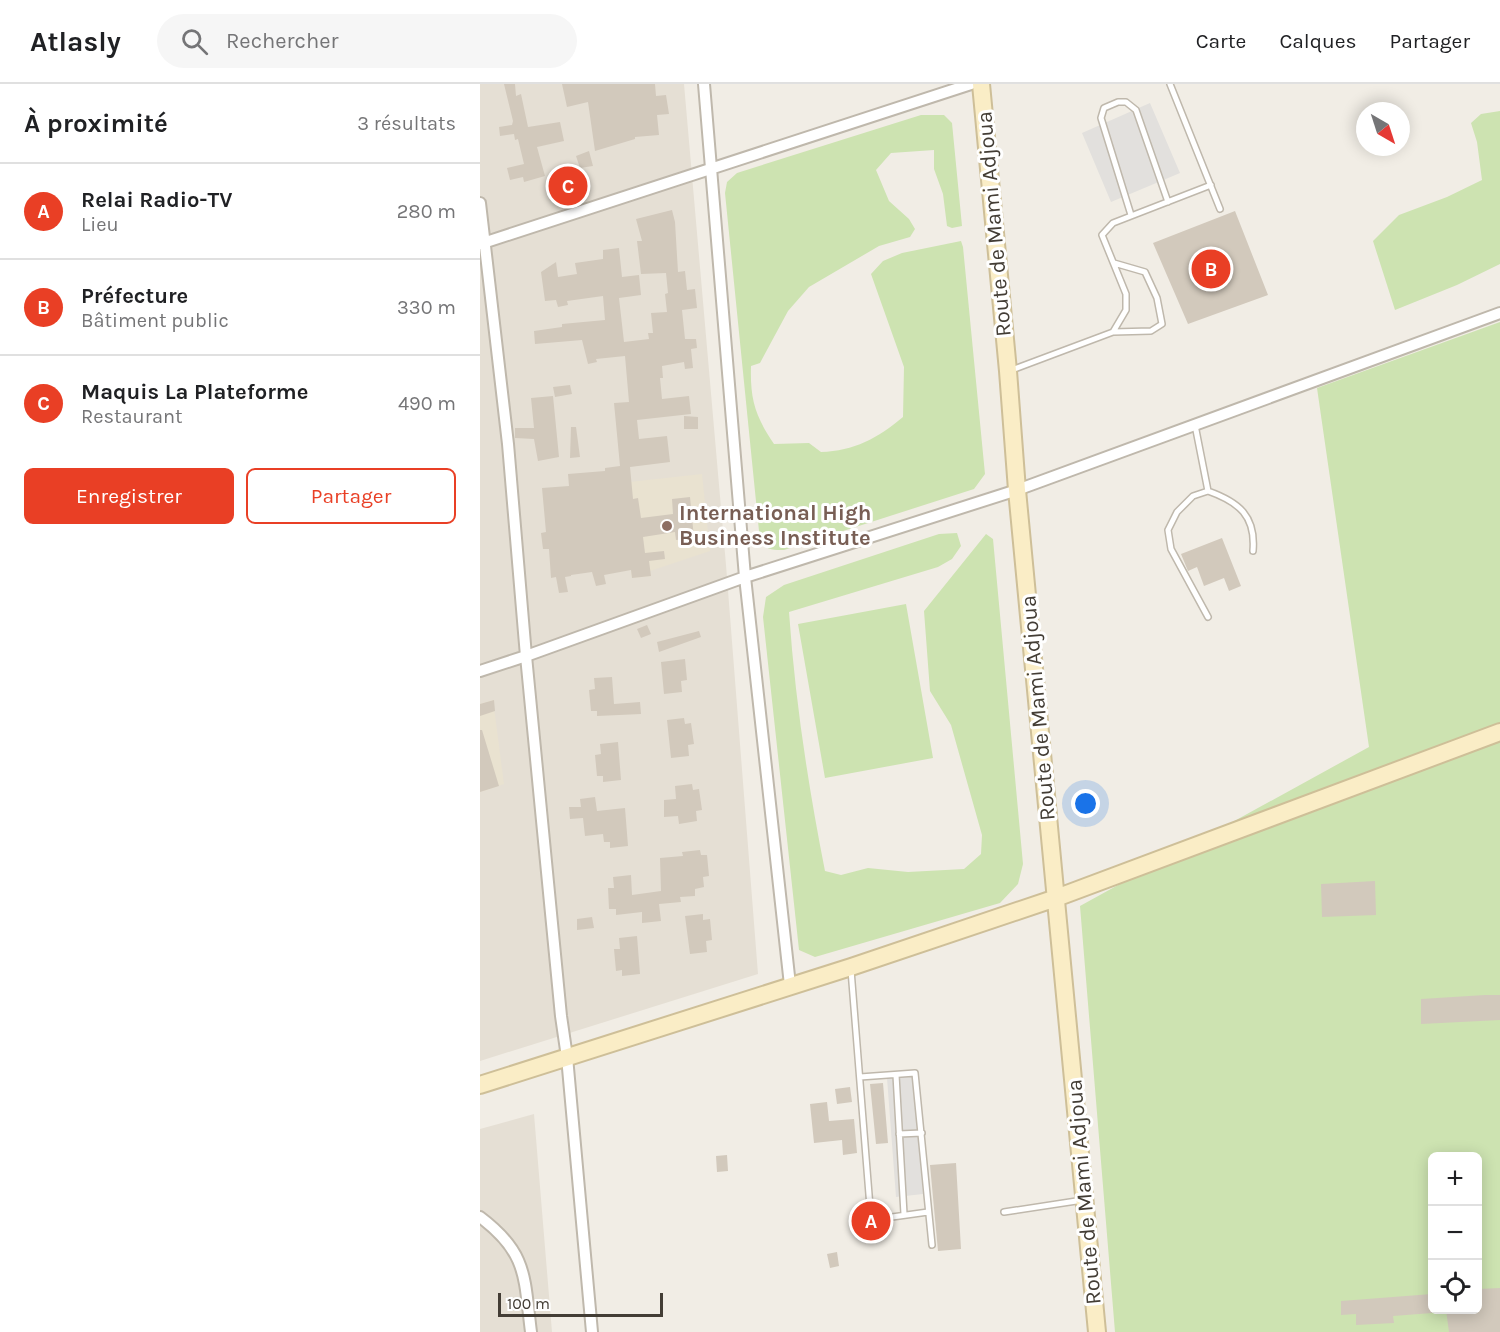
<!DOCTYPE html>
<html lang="fr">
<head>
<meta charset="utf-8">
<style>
  :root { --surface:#fff; --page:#f6f6f6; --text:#202124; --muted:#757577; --line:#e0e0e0; --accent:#e93f25 }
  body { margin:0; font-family:Karla,sans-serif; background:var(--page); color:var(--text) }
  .controls { position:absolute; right:18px; bottom:18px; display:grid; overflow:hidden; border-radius:9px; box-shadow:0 3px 15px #0003 }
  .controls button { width:54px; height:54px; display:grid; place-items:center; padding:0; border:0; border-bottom:2px solid var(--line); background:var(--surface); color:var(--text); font:30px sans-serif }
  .compass { position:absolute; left:876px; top:18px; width:54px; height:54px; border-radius:50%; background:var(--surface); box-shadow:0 3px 15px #0003; rotate:141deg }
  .scale { position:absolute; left:18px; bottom:15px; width:165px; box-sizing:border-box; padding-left:6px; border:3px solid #433d35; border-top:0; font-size:16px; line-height:21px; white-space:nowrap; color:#433d35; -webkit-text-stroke:4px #fff; paint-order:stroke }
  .you { position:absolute; left:606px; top:720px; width:21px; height:21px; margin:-15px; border:4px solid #fff; border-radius:50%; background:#1a73e8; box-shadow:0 0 0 9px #1a73e833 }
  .badge { display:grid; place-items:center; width:39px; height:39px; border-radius:50%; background:var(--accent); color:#fff; font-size:20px; font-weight:700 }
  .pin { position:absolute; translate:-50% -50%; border:3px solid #fff; box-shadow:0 2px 6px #0006 }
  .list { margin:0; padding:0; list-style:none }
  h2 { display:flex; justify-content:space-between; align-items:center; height:78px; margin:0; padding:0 24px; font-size:26px }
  h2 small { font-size:20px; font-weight:400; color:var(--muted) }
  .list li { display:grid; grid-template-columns:39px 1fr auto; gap:18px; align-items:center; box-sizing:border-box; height:96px; padding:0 24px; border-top:2px solid var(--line) }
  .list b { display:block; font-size:22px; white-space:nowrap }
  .list p { margin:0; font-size:20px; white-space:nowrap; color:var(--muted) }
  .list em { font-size:20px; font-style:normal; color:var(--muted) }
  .actions { display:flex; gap:12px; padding:18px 24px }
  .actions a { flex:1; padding:14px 0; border:2px solid var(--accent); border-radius:9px; text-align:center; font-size:21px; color:var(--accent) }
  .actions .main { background:var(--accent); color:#fff }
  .icon { flex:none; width:33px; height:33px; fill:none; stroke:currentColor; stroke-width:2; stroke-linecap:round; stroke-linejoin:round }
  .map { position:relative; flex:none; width:1020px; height:1248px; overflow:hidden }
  header { display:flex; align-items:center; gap:36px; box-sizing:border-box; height:84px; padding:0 30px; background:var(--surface); border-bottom:2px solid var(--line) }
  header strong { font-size:28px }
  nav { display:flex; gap:33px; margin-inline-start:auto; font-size:21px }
  .search { width:420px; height:54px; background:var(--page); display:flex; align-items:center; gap:15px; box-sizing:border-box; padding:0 21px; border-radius:33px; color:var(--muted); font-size:22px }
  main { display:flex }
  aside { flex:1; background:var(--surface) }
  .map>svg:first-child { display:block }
  .residential { fill:#e5dfd4 }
  .education { fill:#e9e2d0 }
  .green { fill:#cde3b1; fill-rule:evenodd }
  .parking { fill:#e2e0dd }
  .building { fill:#d2c9bc }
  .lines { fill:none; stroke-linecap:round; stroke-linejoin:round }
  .lane-casing { stroke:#bfb8ac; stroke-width:8 }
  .street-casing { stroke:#bfb8ac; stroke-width:14 }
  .secondary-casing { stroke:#cebf98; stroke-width:20 }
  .lane { stroke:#fff; stroke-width:5 }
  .street { stroke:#fff; stroke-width:10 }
  .secondary { stroke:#faedc6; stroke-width:16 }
  .education-dot { fill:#8d6e63; stroke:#fff; stroke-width:2 }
  .labels { text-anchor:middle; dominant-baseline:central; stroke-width:6; stroke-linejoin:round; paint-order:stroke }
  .street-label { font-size:22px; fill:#433d35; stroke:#fff }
  .education-label { font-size:22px; font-weight:bold; fill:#785e54; stroke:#fff; text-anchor:start }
</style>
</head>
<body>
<header>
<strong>Atlasly</strong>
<div class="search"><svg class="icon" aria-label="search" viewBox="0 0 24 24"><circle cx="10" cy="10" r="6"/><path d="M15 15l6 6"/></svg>Rechercher</div>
<nav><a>Carte</a><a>Calques</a><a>Partager</a></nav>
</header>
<main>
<aside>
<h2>À proximité<small>3 résultats</small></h2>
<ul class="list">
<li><span class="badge">A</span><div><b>Relai Radio-TV</b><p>Lieu</p></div><em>280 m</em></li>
<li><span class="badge">B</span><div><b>Préfecture</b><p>Bâtiment public</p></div><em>330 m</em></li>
<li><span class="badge">C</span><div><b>Maquis La Plateforme</b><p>Restaurant</p></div><em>490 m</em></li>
</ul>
<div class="actions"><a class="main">Enregistrer</a><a>Partager</a></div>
</aside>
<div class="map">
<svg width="1020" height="1248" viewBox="0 0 1020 1248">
  <rect width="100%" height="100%" fill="#f1ede5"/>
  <path class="residential" d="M 0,0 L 204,0 L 246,481 L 278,890 L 0,977 Z
    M 54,1030 L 72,1248 L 0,1248 L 0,1045 Z"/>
  <path class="education" d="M 222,390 L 230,467 L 170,487 L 171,492 L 152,494 L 140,399 Z
    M 13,616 L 24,700 L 0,708 L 0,620 Z"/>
  <path class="green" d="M 1020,27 L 1020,180 L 977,201 L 915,226 L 893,157 L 919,131 L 967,113 L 1002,96 L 997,58 L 991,39 L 1001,30 Z
    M 441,31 L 464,31 L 472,39 L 482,142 L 472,144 L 467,142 L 463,110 L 454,85 L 454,66 L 411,69 L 396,86 L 409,117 L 429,135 L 435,145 L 430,153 L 399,162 L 329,203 L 308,227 L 280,279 L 271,282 C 270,315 275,332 294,360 L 329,359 L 341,368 C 374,367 398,354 423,333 L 424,283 L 391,190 L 403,177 L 422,169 L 481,157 L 483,163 L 505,390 L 494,405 L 304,466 C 293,466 286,466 280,457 L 245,109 L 247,98 L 257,89 Z
    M 1020,238 L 1020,1248 L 635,1248 L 600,822 L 889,663 L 837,304 ZM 952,1072 L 998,1072 L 998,1226 L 952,1226 Z
    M 477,449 L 481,462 L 472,475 L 458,483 L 309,528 C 315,615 328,701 345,787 L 361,791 L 388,784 L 428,788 L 484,785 L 501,770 L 502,751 L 471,641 L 450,607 L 444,527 L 506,450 L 513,455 L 543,780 L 538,800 L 520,819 L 335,873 L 319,866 L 283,533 L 286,513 L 304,501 L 459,450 Z
    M 426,520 L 453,674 L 345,694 L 318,540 Z"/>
  <path class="parking" d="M 670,19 L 700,89 L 631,118 L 602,49 Z
    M 432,992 L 443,1110 L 416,1113 L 407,994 Z"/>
  <path class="building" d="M 24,0 L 35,0 L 36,12 L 41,10 L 48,43 L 80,38 L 84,57 L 57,63 L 65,92 L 44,98 L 43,93 L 30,96 L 27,84 L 44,80 L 38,55 L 35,56 L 34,50 L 20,52 L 19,43 L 32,41 L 33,37 Z
    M 82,0 L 175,0 L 176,12 L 186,11 L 189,30 L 177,31 L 179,51 L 155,53 L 155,55 L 115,67 L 108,18 L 87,23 Z
    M 109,67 L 113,82 L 100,84 L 96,72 Z
    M 192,126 L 195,138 L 198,188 L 205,187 L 207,206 L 215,205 L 217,224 L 202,226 L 205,255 L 216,255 L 217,264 L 211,265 L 213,284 L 205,285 L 204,278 L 182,282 L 183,294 L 180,294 L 182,315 L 209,312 L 211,330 L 157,336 L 159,355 L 187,352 L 190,378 L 150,383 L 153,415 L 158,414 L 161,434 L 193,430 L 192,415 L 210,413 L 214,454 L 196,456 L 195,448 L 163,453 L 165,469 L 184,467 L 185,475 L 169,477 L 171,492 L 152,494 L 151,486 L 124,491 L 126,500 L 116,502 L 112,488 L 91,491 L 91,492 L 85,493 L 88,508 L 79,509 L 76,493 L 71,494 L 69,465 L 63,465 L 61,449 L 66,448 L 62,404 L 89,402 L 88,390 L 125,387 L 125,384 L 140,382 L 134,319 L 149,318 L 145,272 L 116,275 L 117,278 L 108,280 L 102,256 L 55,260 L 54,247 L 82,243 L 82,240 L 125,236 L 123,212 L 87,217 L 88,221 L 78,223 L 76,216 L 65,217 L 61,188 L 76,178 L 78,193 L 97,190 L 95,179 L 123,175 L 123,166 L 139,164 L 142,193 L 159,191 L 161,211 L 139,214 L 144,258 L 169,255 L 168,249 L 173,249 L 171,229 L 187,228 L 185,210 L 188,209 L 186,189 L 161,190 L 157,157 L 162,157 L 156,135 Z
    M 755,127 L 788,211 L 708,240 L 673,159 Z
    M 90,301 L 92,310 L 75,313 L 73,303 Z
    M 73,312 L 79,373 L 58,377 L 54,355 L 35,354 L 35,344 L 54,344 L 51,314 Z
    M 204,332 L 218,333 L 218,345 L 204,345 Z
    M 91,343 L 96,343 L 100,373 L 90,374 Z
    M 742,454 L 761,502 L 749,507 L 744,494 L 724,502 L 717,483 L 708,487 L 701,470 Z
    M 167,541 L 171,550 L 161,554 L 157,545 Z
    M 219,547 L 221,553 L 179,568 L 177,558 Z
    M 205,575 L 207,596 L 201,597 L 202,608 L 184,610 L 181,578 Z
    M 132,593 L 134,620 L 160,618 L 161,630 L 117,632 L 117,627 L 111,627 L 109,606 L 115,605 L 114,594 Z
    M 14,616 L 15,627 L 0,632 L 0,620 Z
    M 204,634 L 205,640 L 211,639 L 214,660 L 208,661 L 209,672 L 191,674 L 187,636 Z
    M 0,646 L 2,646 L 19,702 L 0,708 Z
    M 138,658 L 141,696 L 123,698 L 123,692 L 117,692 L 115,671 L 121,670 L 120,660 Z
    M 212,700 L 213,706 L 219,705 L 222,726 L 216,727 L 217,737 L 199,740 L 198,732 L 184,733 L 184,716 L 196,715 L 195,702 Z
    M 115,713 L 117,727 L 145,724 L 148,762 L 130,764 L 130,758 L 124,758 L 123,750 L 105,752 L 103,734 L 90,735 L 89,723 L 101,723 L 100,715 Z
    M 220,766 L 221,771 L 227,771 L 229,792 L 223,793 L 224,803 L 215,805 L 215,812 L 200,813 L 201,818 L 179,820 L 181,837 L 162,839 L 162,828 L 136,831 L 136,825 L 129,825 L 128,804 L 134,804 L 133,793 L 151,791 L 152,811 L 181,807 L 180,774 L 203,772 L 202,768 Z
    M 895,797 L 896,831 L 842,833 L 841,800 Z
    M 223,830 L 223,836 L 230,835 L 232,856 L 226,857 L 227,868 L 210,870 L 205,832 Z
    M 112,833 L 114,844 L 97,846 L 97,835 Z
    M 157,852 L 160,890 L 142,892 L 142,886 L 136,887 L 134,865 L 140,865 L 139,854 Z
    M 1005,911 L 1020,911 L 1020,936 L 941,940 L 941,915 Z
    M 403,999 L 408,1059 L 396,1060 L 390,1000 Z
    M 370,1003 L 372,1018 L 357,1020 L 355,1005 Z
    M 347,1018 L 349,1037 L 374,1035 L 377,1069 L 363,1071 L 362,1056 L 334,1059 L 330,1020 Z
    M 247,1071 L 248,1087 L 237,1088 L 236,1072 Z
    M 476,1079 L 481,1165 L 458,1167 L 450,1081 Z
    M385.5 1137a5.5 5.5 0 1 1 11 0a5.5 5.5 0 1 1-11 0Z
    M 357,1168 L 359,1182 L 350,1184 L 347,1170 Z
    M 1020,1204 L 1020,1248 L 969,1248 L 966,1226 L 998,1226 L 998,1205 Z
    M 952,1210 L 952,1229 L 913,1232 L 914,1239 L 876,1241 L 876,1230 L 861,1231 L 861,1217 Z"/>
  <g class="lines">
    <defs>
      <path id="lane" d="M 690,0 L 740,125
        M 651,131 L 621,34 L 624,24 L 638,18 L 646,18 L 656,26 L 688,118
        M 633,248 L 671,247 L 682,240 L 677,214 L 665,188 L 634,179
        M 529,287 L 633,248 L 646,226 L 646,210 L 622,151 L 633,139 L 731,101
        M 715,341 L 728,407 L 713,412 L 697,428 L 688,446 L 691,465 L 728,533
        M 728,407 C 759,418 776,432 773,467
        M 371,886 L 390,1123
        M 416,991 L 424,1130
        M 380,993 L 435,989 L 452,1161
        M 419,1050 L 442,1049
        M378 1138a14 14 0 1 1 28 0a14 14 0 1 1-28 0Z
        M 524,1128 L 603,1116
        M 405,1134 L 448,1128"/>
      <path id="street" d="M 224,0 L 265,493 L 310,901
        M 0,119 L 28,360 L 46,572 L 81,932 L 87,973 L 112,1248
        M 0,160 L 491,0
        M 0,587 L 46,572 L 265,493 L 537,406 L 1020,229
        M 0,1133 C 48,1169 44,1193 51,1248"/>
      <path id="secondary" d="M 501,0 L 528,287 L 537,406 L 617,1248
        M 0,1001 L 371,883 L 576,814 L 1020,648"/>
    </defs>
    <use href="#lane" class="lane-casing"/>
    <use href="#street" class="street-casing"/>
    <use href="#secondary" class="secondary-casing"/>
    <use href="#lane" class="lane"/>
    <use href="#street" class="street"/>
    <use href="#secondary" class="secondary"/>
  </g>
  <circle class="education-dot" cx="187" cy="442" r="6"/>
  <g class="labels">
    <g class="street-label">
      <text transform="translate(514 140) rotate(-95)">Route de Mami Adjoua</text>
      <text transform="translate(558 624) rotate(-95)">Route de Mami Adjoua</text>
      <text transform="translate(604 1108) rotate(-95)">Route de Mami Adjoua</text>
    </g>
    <g class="education-label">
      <text x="199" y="429">International High<tspan x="199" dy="25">Business Institute</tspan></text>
    </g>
  </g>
</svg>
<div class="controls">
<button>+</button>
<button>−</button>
<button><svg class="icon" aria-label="locate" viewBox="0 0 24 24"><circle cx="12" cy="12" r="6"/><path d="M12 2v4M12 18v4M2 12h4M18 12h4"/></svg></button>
</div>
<svg class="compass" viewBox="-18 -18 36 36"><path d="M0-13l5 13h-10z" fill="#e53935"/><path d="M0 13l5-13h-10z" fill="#757577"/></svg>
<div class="scale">100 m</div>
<div class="you"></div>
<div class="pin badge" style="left:391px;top:1137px">A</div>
<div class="pin badge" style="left:731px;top:185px">B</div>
<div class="pin badge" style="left:88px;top:102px">C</div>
</div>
</main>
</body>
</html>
